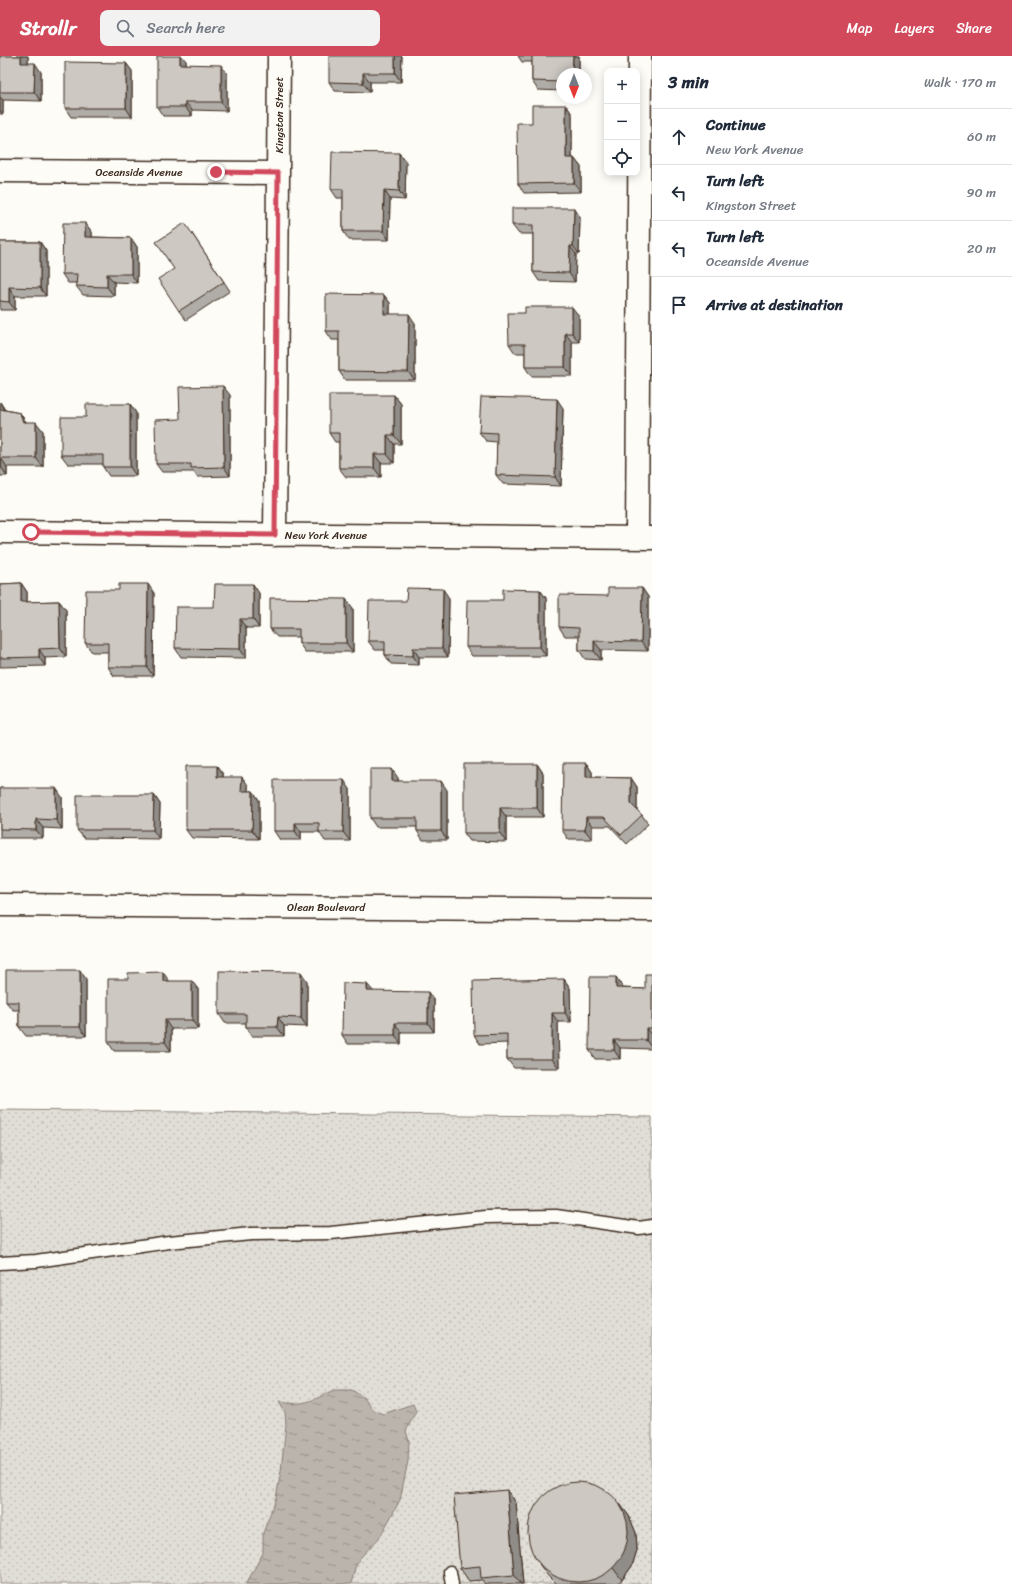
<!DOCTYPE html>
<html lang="en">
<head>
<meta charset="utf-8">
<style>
  :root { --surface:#fff; --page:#f2f2f3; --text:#1f2937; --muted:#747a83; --line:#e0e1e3; --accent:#d1495b }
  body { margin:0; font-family:Sriracha,sans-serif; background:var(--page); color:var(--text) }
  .controls { position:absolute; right:12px; top:12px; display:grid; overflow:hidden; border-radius:8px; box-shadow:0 2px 10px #0003 }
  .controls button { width:36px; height:36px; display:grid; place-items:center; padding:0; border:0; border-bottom:1px solid var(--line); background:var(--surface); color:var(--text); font:20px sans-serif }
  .compass { position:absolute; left:556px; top:12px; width:36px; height:36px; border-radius:50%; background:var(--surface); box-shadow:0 2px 10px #0003; rotate:180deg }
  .stop { position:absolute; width:12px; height:12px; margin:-9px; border:3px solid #d1495b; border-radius:50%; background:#fff }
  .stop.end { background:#d1495b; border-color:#fff; box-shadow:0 1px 4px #0008 }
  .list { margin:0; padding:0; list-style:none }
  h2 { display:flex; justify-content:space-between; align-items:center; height:52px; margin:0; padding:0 16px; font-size:17px }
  h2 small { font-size:13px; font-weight:400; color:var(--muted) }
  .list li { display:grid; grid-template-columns:26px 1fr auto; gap:12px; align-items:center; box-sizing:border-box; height:56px; padding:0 16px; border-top:1px solid var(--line) }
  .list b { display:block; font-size:15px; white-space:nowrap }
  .list p { margin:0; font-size:13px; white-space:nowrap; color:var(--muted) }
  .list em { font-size:13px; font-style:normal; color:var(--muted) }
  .icon { flex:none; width:22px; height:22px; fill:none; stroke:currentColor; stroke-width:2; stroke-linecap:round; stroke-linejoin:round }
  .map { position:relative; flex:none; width:652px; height:1528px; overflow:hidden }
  header { display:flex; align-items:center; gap:24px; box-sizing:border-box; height:56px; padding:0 20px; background:var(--accent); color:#fff }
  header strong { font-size:19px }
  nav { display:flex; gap:22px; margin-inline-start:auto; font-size:14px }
  .search { width:280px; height:36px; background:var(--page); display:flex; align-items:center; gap:10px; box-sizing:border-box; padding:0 14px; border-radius:8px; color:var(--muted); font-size:15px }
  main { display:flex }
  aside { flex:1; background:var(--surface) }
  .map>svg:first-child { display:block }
  .grass { fill:url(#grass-dots); stroke:#8e847a }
  .water { fill:url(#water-ripples); stroke:#887d74 }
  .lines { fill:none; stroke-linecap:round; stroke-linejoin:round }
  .service-casing { stroke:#3b2a1e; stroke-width:15 }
  .minor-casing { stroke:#3b2a1e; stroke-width:25 }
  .tertiary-casing { stroke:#3b2a1e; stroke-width:25 }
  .service { stroke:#fdfcf7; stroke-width:12 }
  .minor { stroke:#fdfcf7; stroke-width:22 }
  .tertiary { stroke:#fdfcf7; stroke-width:22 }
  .wall { fill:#b0aca7; stroke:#3b2a1e }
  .shaded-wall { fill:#908c88; stroke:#3b2a1e }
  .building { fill:#cdc8c2; stroke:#3b2a1e }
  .route { stroke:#d1495b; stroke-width:5 }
  .labels { text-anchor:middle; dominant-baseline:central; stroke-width:3; stroke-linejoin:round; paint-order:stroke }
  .street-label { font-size:11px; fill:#3b2a1e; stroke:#fdfcf7 }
</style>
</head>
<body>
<header>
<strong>Strollr</strong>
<div class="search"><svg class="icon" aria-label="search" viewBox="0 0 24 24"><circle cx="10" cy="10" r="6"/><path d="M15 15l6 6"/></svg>Search here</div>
<nav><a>Map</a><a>Layers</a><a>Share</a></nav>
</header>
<main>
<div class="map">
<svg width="652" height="1528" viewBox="0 0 652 1528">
  <defs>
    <pattern id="grass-dots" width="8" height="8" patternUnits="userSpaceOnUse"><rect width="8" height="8" fill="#e1ded7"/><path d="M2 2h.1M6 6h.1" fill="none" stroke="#c2bfb8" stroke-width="1.8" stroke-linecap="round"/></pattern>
    <pattern id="water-ripples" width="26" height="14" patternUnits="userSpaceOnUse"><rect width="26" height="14" fill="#bbb4ad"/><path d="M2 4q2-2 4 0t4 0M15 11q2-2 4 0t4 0" fill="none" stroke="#99938c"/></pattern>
  </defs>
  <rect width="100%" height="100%" fill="#fdfcf7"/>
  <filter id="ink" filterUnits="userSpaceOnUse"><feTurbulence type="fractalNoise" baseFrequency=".025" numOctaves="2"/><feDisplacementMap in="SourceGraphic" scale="8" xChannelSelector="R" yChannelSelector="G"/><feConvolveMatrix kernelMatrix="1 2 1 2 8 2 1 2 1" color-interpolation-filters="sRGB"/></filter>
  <g filter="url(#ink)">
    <path class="grass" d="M 0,1054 L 652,1061 L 652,1528 L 0,1528 Z"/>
    <path class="water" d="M 334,1334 L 352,1334 L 364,1342 L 373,1354 L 383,1358 L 413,1348 L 416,1355 L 406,1375 L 409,1385 L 408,1405 L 400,1444 L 380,1481 L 360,1502 L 355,1512 L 351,1528 L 246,1528 L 263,1497 L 263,1477 L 276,1442 L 281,1415 L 286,1368 L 285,1356 L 279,1346 C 305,1350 311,1345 334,1334 Z"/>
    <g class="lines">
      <defs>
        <path id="service" d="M 0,1207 L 36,1205 L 169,1186 L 251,1178 L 331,1177 L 486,1161 L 556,1160 L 639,1172 L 652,1170
          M 450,1516 L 452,1528"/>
        <path id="minor" d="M 0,115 L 278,117
          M 0,476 L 652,482
          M 275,479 L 279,0
          M 637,482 L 640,0"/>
        <path id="tertiary" d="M 0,849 L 652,854"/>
      </defs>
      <use href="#service" class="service-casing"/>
      <use href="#minor" class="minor-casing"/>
      <use href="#tertiary" class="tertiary-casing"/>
      <use href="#service" class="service"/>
      <use href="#minor" class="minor"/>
      <use href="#tertiary" class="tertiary"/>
    </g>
    <path class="wall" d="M 0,0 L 28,0 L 28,7 L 41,16 L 41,45 L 3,44 L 3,58 L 0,58 Z
      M 402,0 L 401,26 L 370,26 L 370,36 L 335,35 L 329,26 Z
      M 518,0 L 579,0 L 579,18 L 562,18 L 562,35 L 538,34 L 532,25 L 532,6 L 522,6 Z
      M 186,5 L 186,8 L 227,18 L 227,55 L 192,54 L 192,60 L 163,60 L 157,51 Z
      M 126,7 L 132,15 L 132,61 L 71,61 L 65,52 Z
      M 566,49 L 572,58 L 572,102 L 574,102 L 581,111 L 581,136 L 524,137 L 518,128 L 532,67 Z
      M 399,97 L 406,106 L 405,144 L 390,143 L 389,184 L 349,184 L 343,175 L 343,142 L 337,142 L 331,133 Z
      M 574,152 L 580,161 L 579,198 L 576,198 L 575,226 L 539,225 L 533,216 L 533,178 L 519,178 L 512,169 Z
      M 85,167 L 92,176 L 92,181 L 131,182 L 137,191 L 137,227 L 114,226 L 114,240 L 83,239 L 76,230 L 76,227 L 68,227 L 62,218 Z
      M 191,176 L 230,235 L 186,264 L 179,255 L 174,213 Z
      M 0,186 L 40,186 L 46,195 L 46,240 L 15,240 L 15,254 L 0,254 Z
      M 384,239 L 390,247 L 390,258 L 415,267 L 415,324 L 345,324 L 339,315 L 339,284 L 332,284 L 326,275 Z
      M 579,260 L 579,286 L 572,286 L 572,320 L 531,320 L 525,311 L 525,297 L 515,297 L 509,288 Z
      M 230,339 L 230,420 L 197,421 L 194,416 L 162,416 L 156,408 L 180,363 Z
      M 394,339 L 401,348 L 401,388 L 394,388 L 394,407 L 381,407 L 381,421 L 346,421 L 339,412 L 339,386 L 335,386 L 329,377 Z
      M 0,346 L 5,354 L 20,357 L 26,366 L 43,375 L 43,411 L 7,411 L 7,420 L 0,420 Z
      M 130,348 L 136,357 L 136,420 L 109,420 L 103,411 L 103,408 L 68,408 L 61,399 L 86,361 Z
      M 563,352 L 561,430 L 503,428 L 496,419 L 497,386 L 486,385 L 479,376 Z
      M 21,527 L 27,536 L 27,546 L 59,545 L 66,554 L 66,601 L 45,602 L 45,610 L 0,611 L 0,528 Z
      M 642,532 L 648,541 L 648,595 L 601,594 L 601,604 L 585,603 L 579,594 L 579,580 L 565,580 L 559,571 L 608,540 Z
      M 540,534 L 546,542 L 546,600 L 472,600 L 466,591 L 503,544 Z
      M 154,537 L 153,620 L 114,620 L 108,611 L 108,596 L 92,596 L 85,587 Z
      M 259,537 L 259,572 L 246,572 L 246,602 L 181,601 L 175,592 L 214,551 Z
      M 449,542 L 448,601 L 419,601 L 419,609 L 391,608 L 385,599 L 385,594 L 375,594 L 368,585 L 406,545 Z
      M 353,552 L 353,596 L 305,596 L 299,587 L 299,581 L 277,581 L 270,573 Z
      M 586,707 L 592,716 L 592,721 L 631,722 L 637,731 L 637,754 L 642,759 L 648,768 L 627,788 L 610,770 L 592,770 L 592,783 L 568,783 L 562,774 Z
      M 537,708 L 543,717 L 543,761 L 506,761 L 506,786 L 470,785 L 464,777 Z
      M 223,718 L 223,721 L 248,729 L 248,735 L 253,735 L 259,744 L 259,783 L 192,782 L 186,774 Z
      M 398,722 L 398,725 L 447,734 L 447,784 L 423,784 L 417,775 L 417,771 L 376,771 L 370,762 Z
      M 0,732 L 62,741 L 62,773 L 43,772 L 43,782 L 0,782 Z
      M 350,733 L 350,785 L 325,785 L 319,776 L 301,776 L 301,784 L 280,784 L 274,775 Z
      M 154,739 L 160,748 L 159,783 L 84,782 L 77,774 Z
      M 652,918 L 652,993 L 620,992 L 620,1003 L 595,1003 L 589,994 L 616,921 L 622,930 L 622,932 L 645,933 Z
      M 86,923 L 86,980 L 26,980 L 19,971 L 19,954 L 13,954 L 6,946 Z
      M 564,923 L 570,932 L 571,966 L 558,966 L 559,1012 L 514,1012 L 507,1003 L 507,987 L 480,988 L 474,979 Z
      M 169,925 L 198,933 L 198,973 L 171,973 L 171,995 L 114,995 L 108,986 Z
      M 307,925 L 307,971 L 284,970 L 284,980 L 252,980 L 246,971 L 246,967 L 225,967 L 219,958 Z
      M 373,936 L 434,945 L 434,976 L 401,976 L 401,988 L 348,988 L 342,979 Z
      M 507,1434 L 516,1447 L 523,1528 L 485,1528 L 482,1524 L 469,1525 L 460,1512 Z
      M 620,1448 L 629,1460 L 636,1477 L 637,1494 L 632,1510 L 622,1524 L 616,1528 L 556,1528 L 548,1520 L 539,1508 Z"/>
    <path class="shaded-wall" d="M 21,0 L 28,0 L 28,16 L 21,7 Z
      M 180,0 L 182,0 L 186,5 L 186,17 L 180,8 Z
      M 395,0 L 402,0 L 401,26 L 395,17 Z
      M 573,0 L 579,0 L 579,18 L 572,18 Z
      M 35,7 L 41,16 L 41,45 L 34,36 Z
      M 126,7 L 132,15 L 132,61 L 126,52 Z
      M 221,9 L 227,18 L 227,55 L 221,46 Z
      M 363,17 L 370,26 L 370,36 L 363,27 Z
      M 0,41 L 3,44 L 3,58 L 0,54 Z
      M 185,46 L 192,54 L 192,60 L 185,51 Z
      M 566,49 L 572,58 L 572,111 L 566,102 Z
      M 399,97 L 406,106 L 405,144 L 399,135 Z
      M 574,102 L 581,111 L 581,136 L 574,127 Z
      M 384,134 L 390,143 L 389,184 L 383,175 Z
      M 574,152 L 580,161 L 579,198 L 573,190 Z
      M 85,167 L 92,176 L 92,190 L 85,181 Z
      M 131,182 L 137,191 L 137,227 L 131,218 Z
      M 40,186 L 46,195 L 46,240 L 40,232 Z
      M 570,190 L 576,198 L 575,226 L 569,217 Z
      M 107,218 L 114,226 L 114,240 L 107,231 Z
      M 9,231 L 15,240 L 15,254 L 9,246 Z
      M 384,239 L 390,247 L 390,267 L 384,258 Z
      M 572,251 L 579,260 L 579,286 L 572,277 Z
      M 409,258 L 415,267 L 415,324 L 408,316 Z
      M 565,277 L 572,286 L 572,320 L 565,311 Z
      M 223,330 L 230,339 L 230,420 L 224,411 Z
      M 394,339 L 401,348 L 401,388 L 394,379 Z
      M 557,343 L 563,352 L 561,430 L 555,421 Z
      M 0,346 L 5,354 L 6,362 L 0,354 Z
      M 130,348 L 136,357 L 136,420 L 130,411 Z
      M 20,357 L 26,366 L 23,366 Z
      M 36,366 L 43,375 L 43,411 L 36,402 Z
      M 387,379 L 394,388 L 394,407 L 387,398 Z
      M 374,398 L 381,407 L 381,421 L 374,412 Z
      M 1,402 L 7,411 L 7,420 L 1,411 Z
      M 21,527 L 27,536 L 27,555 L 21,546 Z
      M 148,528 L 154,537 L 153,620 L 147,611 Z
      M 253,528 L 259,537 L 259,572 L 253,563 Z
      M 642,532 L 648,541 L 648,595 L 641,586 Z
      M 443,533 L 449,542 L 448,601 L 442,592 Z
      M 540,534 L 546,542 L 546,600 L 540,591 Z
      M 346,543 L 353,552 L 353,596 L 346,587 Z
      M 59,545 L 66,554 L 66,601 L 60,592 Z
      M 240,563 L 246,572 L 246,602 L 240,593 Z
      M 594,585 L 601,594 L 601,604 L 594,595 Z
      M 413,592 L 419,601 L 419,609 L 413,600 Z
      M 39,593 L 45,602 L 45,610 L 39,601 Z
      M 586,707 L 592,716 L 592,730 L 586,721 Z
      M 537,708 L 543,717 L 543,761 L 537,752 Z
      M 217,710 L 223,718 L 223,729 L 217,721 Z
      M 392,713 L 398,722 L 398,734 L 392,725 Z
      M 242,721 L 248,729 L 248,744 L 241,735 Z
      M 631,722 L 637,731 L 637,757 L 631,748 Z
      M 344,724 L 350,733 L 350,785 L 343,776 Z
      M 441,725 L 447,734 L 447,784 L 441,775 Z
      M 56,732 L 62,741 L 62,773 L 56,764 Z
      M 253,735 L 259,744 L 259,783 L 252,774 Z
      M 154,739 L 160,748 L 159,783 L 153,774 Z
      M 500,752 L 506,761 L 506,786 L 500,777 Z
      M 586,761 L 592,770 L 592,783 L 585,774 Z
      M 36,763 L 43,772 L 43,782 L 36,774 Z
      M 295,767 L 301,776 L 301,784 L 295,775 Z
      M 80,914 L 86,923 L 86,980 L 80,971 Z
      M 163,916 L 169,925 L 163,925 Z
      M 301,916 L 307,925 L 307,971 L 301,962 Z
      M 616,921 L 622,930 L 622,941 L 616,932 Z
      M 564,923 L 570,932 L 571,966 L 565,957 Z
      M 192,925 L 198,933 L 198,973 L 192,964 Z
      M 367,928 L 374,936 L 367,935 Z
      M 428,936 L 434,945 L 434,976 L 428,967 Z
      M 552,957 L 558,966 L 559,1012 L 552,1003 Z
      M 278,961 L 284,970 L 284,980 L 277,971 Z
      M 165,964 L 171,973 L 171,995 L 165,986 Z
      M 395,967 L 401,976 L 401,988 L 395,979 Z
      M 646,972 L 652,980 L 652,993 L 646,984 Z
      M 614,984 L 620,992 L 620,1003 L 614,994 Z
      M 507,1434 L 516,1447 L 523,1528 L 521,1528 L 514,1519 Z
      M 620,1448 L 629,1460 L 636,1477 L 637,1494 L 632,1510 L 622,1524 L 613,1512 Z"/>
    <path class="building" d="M 0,0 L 21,0 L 21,7 L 35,7 L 34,36 L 0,36 Z
      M 157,0 L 180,0 L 180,8 L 221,9 L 221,46 L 185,46 L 185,51 L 157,51 Z
      M 329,0 L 395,0 L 395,17 L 363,17 L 363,27 L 329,26 Z
      M 532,0 L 573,0 L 572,18 L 562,18 L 562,26 L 532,25 Z
      M 65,6 L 126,7 L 126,52 L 65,52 Z
      M 532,49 L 566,49 L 566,102 L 574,102 L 574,127 L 518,128 L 517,67 L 532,67 Z
      M 332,96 L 399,97 L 399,135 L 384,134 L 383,175 L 343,175 L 343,133 L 331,133 Z
      M 512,152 L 574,152 L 573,190 L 570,190 L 569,217 L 533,216 L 533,169 L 512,169 Z
      M 63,167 L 85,167 L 85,181 L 131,182 L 131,218 L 107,218 L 107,231 L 76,230 L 77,218 L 62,218 Z
      M 185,167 L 224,226 L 179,255 L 158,223 L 174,213 L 156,186 Z
      M 0,186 L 40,186 L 40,232 L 9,231 L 9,246 L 0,245 Z
      M 326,238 L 384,239 L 384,258 L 409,258 L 408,316 L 339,315 L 339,275 L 326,275 Z
      M 525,251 L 572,251 L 572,277 L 565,277 L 565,311 L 525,311 L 525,288 L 509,288 L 508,257 L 525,257 Z
      M 223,330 L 224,411 L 191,412 L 191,408 L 156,408 L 155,364 L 180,363 L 179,331 Z
      M 329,339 L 394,339 L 394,379 L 387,379 L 387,398 L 374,398 L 374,412 L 339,412 L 339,377 L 329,377 Z
      M 481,341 L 557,343 L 555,421 L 496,419 L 497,377 L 479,376 Z
      M 86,348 L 130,348 L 130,411 L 103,411 L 103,399 L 61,399 L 61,361 L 86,361 Z
      M 0,353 L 20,357 L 23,366 L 36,366 L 36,402 L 1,402 L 1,411 L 0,411 Z
      M 21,527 L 21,546 L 59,545 L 60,592 L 39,593 L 39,601 L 0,602 L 0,528 Z
      M 119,528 L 148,528 L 147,611 L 108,611 L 108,587 L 85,587 L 86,534 L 119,534 Z
      M 215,528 L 253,528 L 253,563 L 240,563 L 240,593 L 175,592 L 176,551 L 214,551 Z
      M 407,532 L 443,533 L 442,592 L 413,592 L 413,600 L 385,599 L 385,585 L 368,585 L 369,545 L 406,545 Z
      M 608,532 L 642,532 L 641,586 L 594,585 L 594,595 L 579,594 L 579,572 L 559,571 L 559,539 L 608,540 Z
      M 503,533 L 540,534 L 540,591 L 466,591 L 467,544 L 503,544 Z
      M 270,542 L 346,543 L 346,587 L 299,587 L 299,573 L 270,573 Z
      M 563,707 L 586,707 L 586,721 L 631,722 L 631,748 L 642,759 L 621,779 L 604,761 L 586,761 L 585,774 L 562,774 Z
      M 464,708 L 537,708 L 537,752 L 500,752 L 500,777 L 464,777 Z
      M 186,710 L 217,710 L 217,721 L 242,721 L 241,735 L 253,735 L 252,774 L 186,774 Z
      M 370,713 L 392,713 L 392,725 L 441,725 L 441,775 L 417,775 L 417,762 L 370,762 Z
      M 274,724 L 344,724 L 343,776 L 319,776 L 319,767 L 295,767 L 295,775 L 274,775 Z
      M 0,732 L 56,732 L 56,764 L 36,763 L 36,774 L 0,773 Z
      M 77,739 L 154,739 L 153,774 L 77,774 Z
      M 6,914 L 80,914 L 80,971 L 19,971 L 19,946 L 6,946 Z
      M 219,915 L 301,916 L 301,962 L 278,961 L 277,971 L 246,971 L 246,958 L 219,958 Z
      M 163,916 L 163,925 L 192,925 L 192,964 L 165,964 L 165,986 L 108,986 L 108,923 L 128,923 L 128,917 Z
      M 645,918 L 652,918 L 652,972 L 646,972 L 646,984 L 614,984 L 614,994 L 589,994 L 590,921 L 616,921 L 616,932 L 645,933 Z
      M 564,923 L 565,957 L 552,957 L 552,1003 L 507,1003 L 507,978 L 474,979 L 473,925 Z
      M 343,927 L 367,928 L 367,935 L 428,936 L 428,967 L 395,967 L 395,979 L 342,979 Z
      M528 1476a50 50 0 1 1 100 0a50 50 0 1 1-100 0Z
      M 507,1434 L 514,1519 L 481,1522 L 480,1510 L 460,1512 L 454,1439 Z"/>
  </g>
  <g class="lines" filter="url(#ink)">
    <path class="route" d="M 31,476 L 275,479 L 278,117 L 216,116"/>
  </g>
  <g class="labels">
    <g class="street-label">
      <text transform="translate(279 59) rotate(-90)">Kingston Street</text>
      <text x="139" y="116">Oceanside Avenue</text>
      <text x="326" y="479">New York Avenue</text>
      <text x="326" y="851">Olean Boulevard</text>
    </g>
  </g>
</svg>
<div class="controls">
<button>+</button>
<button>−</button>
<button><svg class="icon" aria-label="locate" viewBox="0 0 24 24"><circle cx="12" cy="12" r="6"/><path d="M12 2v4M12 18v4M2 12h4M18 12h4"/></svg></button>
</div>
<svg class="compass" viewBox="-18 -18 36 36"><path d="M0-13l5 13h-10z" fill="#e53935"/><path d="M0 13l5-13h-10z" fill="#747a83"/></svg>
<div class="stop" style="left:31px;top:476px"></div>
<div class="stop end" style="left:216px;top:116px"></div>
</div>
<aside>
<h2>3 min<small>Walk · 170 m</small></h2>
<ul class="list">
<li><svg class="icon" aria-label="ahead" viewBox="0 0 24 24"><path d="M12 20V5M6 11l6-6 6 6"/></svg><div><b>Continue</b><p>New York Avenue</p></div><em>60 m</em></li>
<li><svg class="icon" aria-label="left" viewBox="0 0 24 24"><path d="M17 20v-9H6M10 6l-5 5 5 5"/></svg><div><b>Turn left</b><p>Kingston Street</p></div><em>90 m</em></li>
<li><svg class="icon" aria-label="left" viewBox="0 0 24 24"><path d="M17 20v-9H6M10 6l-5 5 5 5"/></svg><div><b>Turn left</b><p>Oceanside Avenue</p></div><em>20 m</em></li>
<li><svg class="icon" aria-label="arrive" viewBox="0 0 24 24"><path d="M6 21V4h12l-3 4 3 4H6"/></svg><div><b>Arrive at destination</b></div></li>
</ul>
</aside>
</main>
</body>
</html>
